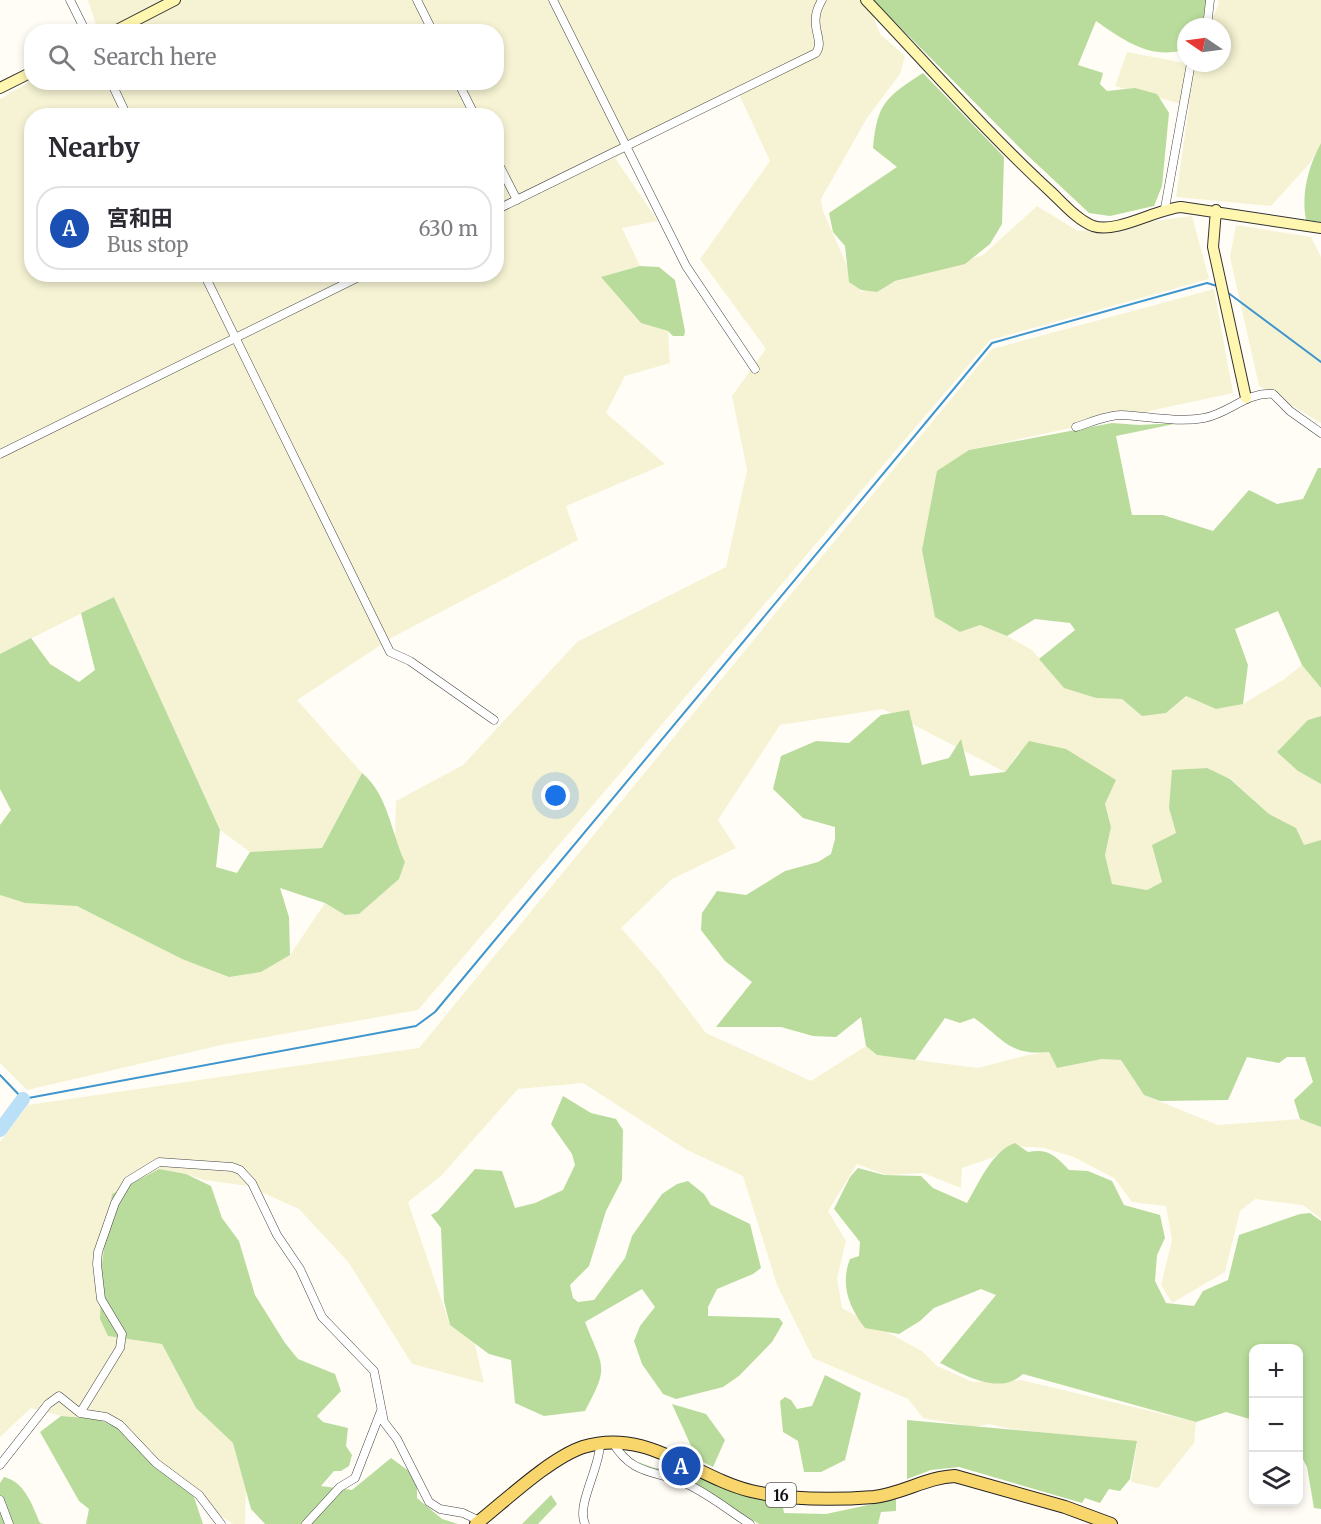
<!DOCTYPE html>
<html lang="en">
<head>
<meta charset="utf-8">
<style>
  :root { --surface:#fff; --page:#f2f2f3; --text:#2b2b33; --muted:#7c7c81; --line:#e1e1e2; --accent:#b45309 }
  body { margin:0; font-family:Merriweather,"Noto Sans JP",serif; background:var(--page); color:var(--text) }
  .controls { position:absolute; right:18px; bottom:18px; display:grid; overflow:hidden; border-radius:12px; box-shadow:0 3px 9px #0003 }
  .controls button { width:54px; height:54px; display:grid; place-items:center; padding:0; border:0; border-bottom:2px solid var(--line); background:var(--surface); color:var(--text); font:30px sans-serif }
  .compass { position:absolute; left:1177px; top:18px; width:54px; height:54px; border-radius:50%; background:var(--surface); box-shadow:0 3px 9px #0003; rotate:283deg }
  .you { position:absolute; left:556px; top:796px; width:21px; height:21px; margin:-15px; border:4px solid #fff; border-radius:50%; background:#1a73e8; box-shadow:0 0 0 9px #1a73e833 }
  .badge { display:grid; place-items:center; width:39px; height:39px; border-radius:50%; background:var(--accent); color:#fff; font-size:20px; font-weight:700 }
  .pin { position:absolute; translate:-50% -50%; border:3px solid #fff; box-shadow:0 2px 6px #0006 }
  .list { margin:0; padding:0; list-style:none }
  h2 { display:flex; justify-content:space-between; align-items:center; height:78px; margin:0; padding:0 24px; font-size:26px }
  h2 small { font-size:20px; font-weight:400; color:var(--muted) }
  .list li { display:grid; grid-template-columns:39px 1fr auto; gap:18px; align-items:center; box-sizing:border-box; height:84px; margin:0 12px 12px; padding:0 12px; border:2px solid var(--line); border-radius:24px }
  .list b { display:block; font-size:22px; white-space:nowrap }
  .list p { margin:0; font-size:20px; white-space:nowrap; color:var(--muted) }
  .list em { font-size:20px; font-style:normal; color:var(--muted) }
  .icon { flex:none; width:33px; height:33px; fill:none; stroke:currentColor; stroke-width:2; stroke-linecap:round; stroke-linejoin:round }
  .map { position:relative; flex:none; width:1321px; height:1524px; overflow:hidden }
  .search { position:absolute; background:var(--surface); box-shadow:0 3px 9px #0003; left:24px; top:24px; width:480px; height:66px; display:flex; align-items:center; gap:15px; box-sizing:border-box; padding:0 21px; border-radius:24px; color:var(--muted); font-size:22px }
  .panel { position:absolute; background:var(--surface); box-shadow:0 3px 9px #0003; left:24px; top:108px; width:480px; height:174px; border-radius:24px }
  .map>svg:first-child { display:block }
  .farmland { fill:#f6f3d4; fill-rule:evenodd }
  .forest { fill:#b9dc9c }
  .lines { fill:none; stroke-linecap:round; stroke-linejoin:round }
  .stream { stroke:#3f96cf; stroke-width:2 }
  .river { stroke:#b9e0f7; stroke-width:14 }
  .street-casing { stroke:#444; stroke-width:9 }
  .secondary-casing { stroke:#333; stroke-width:12 }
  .primary-casing { stroke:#222; stroke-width:14 }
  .street { stroke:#fff; stroke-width:8 }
  .secondary { stroke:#fff6b0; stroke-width:10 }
  .primary { stroke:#f9d66b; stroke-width:12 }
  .labels { text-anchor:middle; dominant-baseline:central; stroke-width:6; stroke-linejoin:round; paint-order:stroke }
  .shield { fill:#fff; stroke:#585858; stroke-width:1.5 }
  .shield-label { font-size:15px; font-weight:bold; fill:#111 }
</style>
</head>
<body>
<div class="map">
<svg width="1321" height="1524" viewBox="0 0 1321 1524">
  <rect width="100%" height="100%" fill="#fffdf5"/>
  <path class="farmland" d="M 88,0 L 867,0 L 880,34 L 905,56 L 900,74 L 867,118 L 821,199 L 823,211 L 852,277 L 861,292 L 983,255 L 1037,206 L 1078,231 L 1192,216 L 1209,279 L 990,340 L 418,1010 L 221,1045 L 27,1090 L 0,1063 L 0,895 L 25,903 L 77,905 L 182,959 L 261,972 L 290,955 L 325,903 L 345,915 L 359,914 L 399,879 L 405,862 L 395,840 L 396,801 L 463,765 L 577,642 L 726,567 L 747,470 L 732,396 L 766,349 L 700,259 L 770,161 L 738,92 L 615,158 L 658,221 L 622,228 L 640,266 L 602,277 L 641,323 L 668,331 L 670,363 L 625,376 L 606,413 L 665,464 L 566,506 L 578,540 L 393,637 L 297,700 L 362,773 L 322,848 L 250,852 L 220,830 L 114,597 L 0,654 L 0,99 L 31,81 L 496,82 L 496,32 L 98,31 ZM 32,116 L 496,116 L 496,274 L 32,274 Z
    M 1218,0 L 1321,0 L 1321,143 L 1310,163 L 1271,206 L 1176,197 L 1189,106 L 1115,86 L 1127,52 L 1190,64 L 1222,63 L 1222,27 L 1208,27 L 1219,4 Z
    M 1236,225 L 1311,237 L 1321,257 L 1321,423 L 1259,386 L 1230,257 Z
    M 1214,289 L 1233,393 L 969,450 L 960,632 L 980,625 L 1007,636 L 1032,650 L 1064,688 L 1096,698 L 1122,699 L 1142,715 L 1166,713 L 1186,696 L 1216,709 L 1243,704 L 1283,680 L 1302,665 L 1321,688 L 1321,716 L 1308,720 L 1298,771 L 1321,784 L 1321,840 L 1304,846 L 1296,828 L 1269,814 L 1230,778 L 1173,770 L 1169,808 L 1176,834 L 1153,845 L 1162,882 L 1147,890 L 1112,884 L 1105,855 L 1111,827 L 1105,804 L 1116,780 L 1019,752 L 1005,772 L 883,709 L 780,725 L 718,820 L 736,848 L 672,879 L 621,928 L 658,970 L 706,1033 L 811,1081 L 866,1046 L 877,1055 L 978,1068 L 1028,1055 L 1049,1052 L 1057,1068 L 1102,1059 L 1121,1060 L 1144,1095 L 1218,1125 L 1300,1119 L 1321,1127 L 1321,1219 L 1303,1205 L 1255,1199 L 1240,1211 L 1225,1272 L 1172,1303 L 1161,1285 L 1172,1240 L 1166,1206 L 1132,1202 L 1114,1178 L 1074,1157 L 1044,1148 L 1011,1146 L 994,1157 L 962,1168 L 961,1188 L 923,1173 L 886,1175 L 857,1164 L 828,1211 L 846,1241 L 837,1278 L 842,1308 L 922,1351 L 937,1366 L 973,1382 L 1021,1380 L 1196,1422 L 1194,1443 L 1158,1488 L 1131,1482 L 1137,1443 L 1012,1429 L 988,1424 L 975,1427 L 923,1418 L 908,1399 L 813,1358 L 777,1285 L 743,1176 L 687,1150 L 583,1083 L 518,1089 L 442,1175 L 408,1202 L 450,1325 L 474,1341 L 484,1383 L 412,1364 L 349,1263 L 299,1209 L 248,1186 L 204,1180 L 186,1174 L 159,1169 L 112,1194 L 108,1336 L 162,1344 L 196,1408 L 233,1443 L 246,1489 L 245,1524 L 233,1524 L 194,1497 L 176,1476 L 97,1419 L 61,1416 L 31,1408 L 0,1437 L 0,1142 L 28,1105 L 419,1048 L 992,349 Z"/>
  <path class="forest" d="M 873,0 L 1206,0 L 1202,27 L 1186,27 L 1186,49 C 1152,61 1123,40 1096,21 L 1078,65 L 1103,73 L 1100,84 L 1107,91 L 1135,88 L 1157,94 L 1169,113 L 1162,186 L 1154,206 L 1110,216 L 1089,213 L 1024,152 Z
    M 923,73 L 1004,157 L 1002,224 L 990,244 L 965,264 L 895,281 L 877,292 L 861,290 L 849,282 L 845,246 L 833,232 L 829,213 L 897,167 L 873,148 C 877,103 886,97 923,73 Z
    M 1321,143 L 1321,222 L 1306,220 C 1301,194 1308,167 1321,143 Z
    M 640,266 L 659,267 L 675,280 L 685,331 L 684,336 L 673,336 L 668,331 L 641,323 L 601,277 Z
    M 1112,423 L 1139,425 L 1179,423 L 1116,436 L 1132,515 L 1163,515 L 1213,531 L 1249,490 L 1277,504 L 1303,499 L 1318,468 L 1321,468 L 1321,688 L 1302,665 L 1278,611 L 1235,629 L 1248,665 L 1243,704 L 1216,709 L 1186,696 L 1166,713 L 1142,716 L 1122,699 L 1096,698 L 1064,688 L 1039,659 L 1075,630 L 1070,623 L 1035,619 L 1007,636 L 980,625 L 960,632 L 935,617 L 922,550 L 937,471 L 969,450 Z
    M 114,597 L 220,830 L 216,867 L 237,873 L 250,852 L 322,848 L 362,773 C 388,794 391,833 405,862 L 399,879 L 359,914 L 345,915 L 325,903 L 280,888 L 289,917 L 290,955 L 261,972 L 229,977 L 182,959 L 77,906 L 25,903 L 0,895 L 0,825 L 11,810 L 0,789 L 0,654 L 31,638 L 50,664 L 79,682 L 95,670 L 81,613 Z
    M 909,710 L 922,765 L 949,758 L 961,739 L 970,776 L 1005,772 L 1029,741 L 1066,749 L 1116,780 L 1105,804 L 1111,827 L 1105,855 L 1112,884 L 1147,890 L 1162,882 L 1152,845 L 1176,833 L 1169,808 L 1172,770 L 1207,768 L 1230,779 L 1269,814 L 1296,828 L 1304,845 L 1321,840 L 1321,1127 L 1300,1119 L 1294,1100 L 1313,1082 L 1305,1057 L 1287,1057 L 1279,1063 L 1247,1057 L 1228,1100 L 1160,1101 L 1144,1095 L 1121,1060 L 1102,1059 L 1057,1068 L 1049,1052 C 1009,1056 1004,1039 974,1018 L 960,1023 L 945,1018 L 915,1060 L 877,1055 L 866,1046 L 861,1017 L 836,1037 L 813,1036 L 781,1027 L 716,1027 L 752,982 L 725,961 L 701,930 L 702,913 L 717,891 L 746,895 L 785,871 L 818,862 L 831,854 L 835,839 L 835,827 L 803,818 L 773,789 L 781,756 L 816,741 L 849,743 L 881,715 Z
    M 1321,716 L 1321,784 L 1298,771 L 1277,752 L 1308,720 Z
    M 563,1096 L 591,1113 L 616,1119 L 623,1130 L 622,1180 L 606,1211 L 589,1266 L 570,1285 L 573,1298 L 578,1302 L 594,1300 L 625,1258 L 632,1236 L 662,1194 L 677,1184 L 688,1181 L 704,1194 L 711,1205 L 750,1224 L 761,1268 L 753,1274 L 717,1289 L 708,1307 L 708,1316 L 779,1318 L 783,1323 L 772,1342 L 739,1376 L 723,1387 L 676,1399 L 663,1394 L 642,1364 L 634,1341 L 640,1326 L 655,1307 L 642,1289 L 585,1322 C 603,1368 610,1365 585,1411 L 544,1416 L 515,1403 L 511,1360 L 489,1354 L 450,1325 L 444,1301 L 441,1228 L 431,1215 L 438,1211 L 475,1169 L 502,1171 L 515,1208 L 535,1203 L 563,1190 L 575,1165 L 572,1154 L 551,1124 Z
    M 1015,1143 L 1028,1152 C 1048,1148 1056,1156 1069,1170 L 1088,1171 L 1112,1181 L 1124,1205 L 1160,1215 L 1165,1238 L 1157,1255 L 1155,1281 L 1166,1303 L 1194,1306 L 1203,1291 L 1228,1280 L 1239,1235 L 1300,1214 L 1310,1213 L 1321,1221 L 1321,1509 L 1314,1508 L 1307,1467 L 1299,1452 L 1298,1348 L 1254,1348 L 1253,1420 L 1226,1412 L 1196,1422 L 1023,1374 C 999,1396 965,1375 940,1363 L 996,1295 L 981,1289 L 934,1308 L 920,1321 L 899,1334 L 865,1328 C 849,1307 840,1285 850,1259 L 859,1256 L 860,1242 L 834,1209 L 850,1177 L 858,1168 L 884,1175 L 921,1176 L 933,1188 L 967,1203 C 979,1183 992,1151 1015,1143 Z
    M 159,1169 L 186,1174 L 211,1186 L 222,1218 L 239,1241 L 255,1295 L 285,1343 L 298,1359 L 335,1374 L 341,1391 L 317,1416 L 323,1422 L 348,1428 L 346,1446 L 352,1455 L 349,1466 L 341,1471 L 334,1471 L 321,1486 L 352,1490 L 391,1458 L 417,1477 L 417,1498 L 442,1519 L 458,1524 L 265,1524 L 251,1509 L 233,1443 L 196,1408 L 162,1344 L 108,1336 L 100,1319 L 102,1264 L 112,1194 Z
    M 825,1375 L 861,1393 L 845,1460 L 821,1472 L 804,1472 L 798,1441 L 783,1432 L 780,1401 L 785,1397 L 791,1400 L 797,1409 L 812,1406 Z
    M 672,1404 L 706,1414 L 725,1440 L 713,1467 L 697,1459 Z
    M 61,1416 L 97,1419 L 129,1433 L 176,1476 L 194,1497 L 203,1524 L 86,1524 L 89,1509 L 79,1501 L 40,1432 Z
    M 907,1420 L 1137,1441 L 1130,1479 L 1120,1491 L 1109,1489 L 1100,1503 L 1085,1498 L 1082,1503 L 959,1467 L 931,1470 L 907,1479 Z
    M 632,1460 L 655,1468 L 691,1471 L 747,1496 L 782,1502 L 784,1513 L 826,1514 L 896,1499 L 896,1511 L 881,1512 L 878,1524 L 759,1524 L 686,1481 L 648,1471 Z
    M 4,1477 C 25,1482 32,1505 40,1523 L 44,1524 L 0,1524 L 0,1483 Z
    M 551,1495 L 557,1504 L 538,1524 L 522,1524 Z"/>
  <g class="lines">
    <path class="stream" d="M 1227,292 L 1321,362
      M 0,1075 L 23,1099 L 416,1026 L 435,1012 L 992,343 L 1207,283 L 1217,286"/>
    <path class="river" d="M 0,1130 L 23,1099"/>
    <defs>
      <path id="street" d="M 70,0 L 86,32
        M 417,0 L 433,32
        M 553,0 L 686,266 L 755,369
        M 1207,27 L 1210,0
        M 111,82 L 127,116
        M 458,82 L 475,116
        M 496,159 L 517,200
        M 1165,208 L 1191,63
        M 496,210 L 816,53 C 826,39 806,26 822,0
        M 204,274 L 390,652 L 410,661 L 494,720
        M 1076,427 C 1089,423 1107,415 1121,415 C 1148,416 1176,423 1204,418 C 1230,413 1246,392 1273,394 L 1290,411 L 1321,433
        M 0,454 L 365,274
        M 80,1413 L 120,1348 L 122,1334 L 101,1299 L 97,1264 L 98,1252 L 115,1203 L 128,1181 L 159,1162 L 232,1167 L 240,1170 L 252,1183 L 277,1235 L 300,1269 L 322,1317 L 374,1371 L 384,1422 L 397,1439 L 429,1502 L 440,1509 L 463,1513 L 480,1521
        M 613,1443 C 633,1476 655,1470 685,1483 C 709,1494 728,1510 750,1524
        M 0,1465 L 48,1404 L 59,1396 L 80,1413 L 106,1417 L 120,1425 L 156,1463 L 199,1495 L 221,1524
        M 0,1500 L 9,1524
        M 306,1524 L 340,1487 L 355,1478 L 381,1411
        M 585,1524 C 576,1505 600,1468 600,1444"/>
      <path id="secondary" d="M 866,0 C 927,64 985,131 1050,191 C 1062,202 1077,220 1093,226 C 1117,234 1156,209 1181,207 L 1321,228
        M 113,32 L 175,0
        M 0,88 L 32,72
        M 1216,210 L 1213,247 L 1246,398"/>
      <path id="primary" d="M 476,1524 C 504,1502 550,1458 583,1447 C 647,1427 694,1477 751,1491 C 789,1500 835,1500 874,1497 C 902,1494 927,1477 955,1476 L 1065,1507 L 1111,1524"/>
    </defs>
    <use href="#street" class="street-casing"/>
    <use href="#secondary" class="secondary-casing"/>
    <use href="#primary" class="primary-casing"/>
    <use href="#street" class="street"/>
    <use href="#secondary" class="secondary"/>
    <use href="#primary" class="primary"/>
  </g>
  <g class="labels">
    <rect class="shield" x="766" y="1483" width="30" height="24" rx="4.5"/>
    <g class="shield-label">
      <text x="781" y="1495">16</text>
    </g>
  </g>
</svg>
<div class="controls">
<button>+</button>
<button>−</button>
<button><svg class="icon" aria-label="layers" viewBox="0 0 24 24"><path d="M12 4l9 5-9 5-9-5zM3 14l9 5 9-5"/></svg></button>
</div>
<svg class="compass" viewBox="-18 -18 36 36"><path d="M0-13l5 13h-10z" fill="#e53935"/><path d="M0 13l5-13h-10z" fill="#7c7c81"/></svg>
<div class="you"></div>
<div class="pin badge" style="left:681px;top:1466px;background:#1a4fb4">A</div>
<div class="search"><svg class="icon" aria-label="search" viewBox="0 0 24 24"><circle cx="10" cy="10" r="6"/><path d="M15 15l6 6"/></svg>Search here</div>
<section class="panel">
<h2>Nearby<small></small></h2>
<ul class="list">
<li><span class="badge" style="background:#1a4fb4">A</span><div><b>宮和田</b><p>Bus stop</p></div><em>630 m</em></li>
</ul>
</section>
</div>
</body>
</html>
